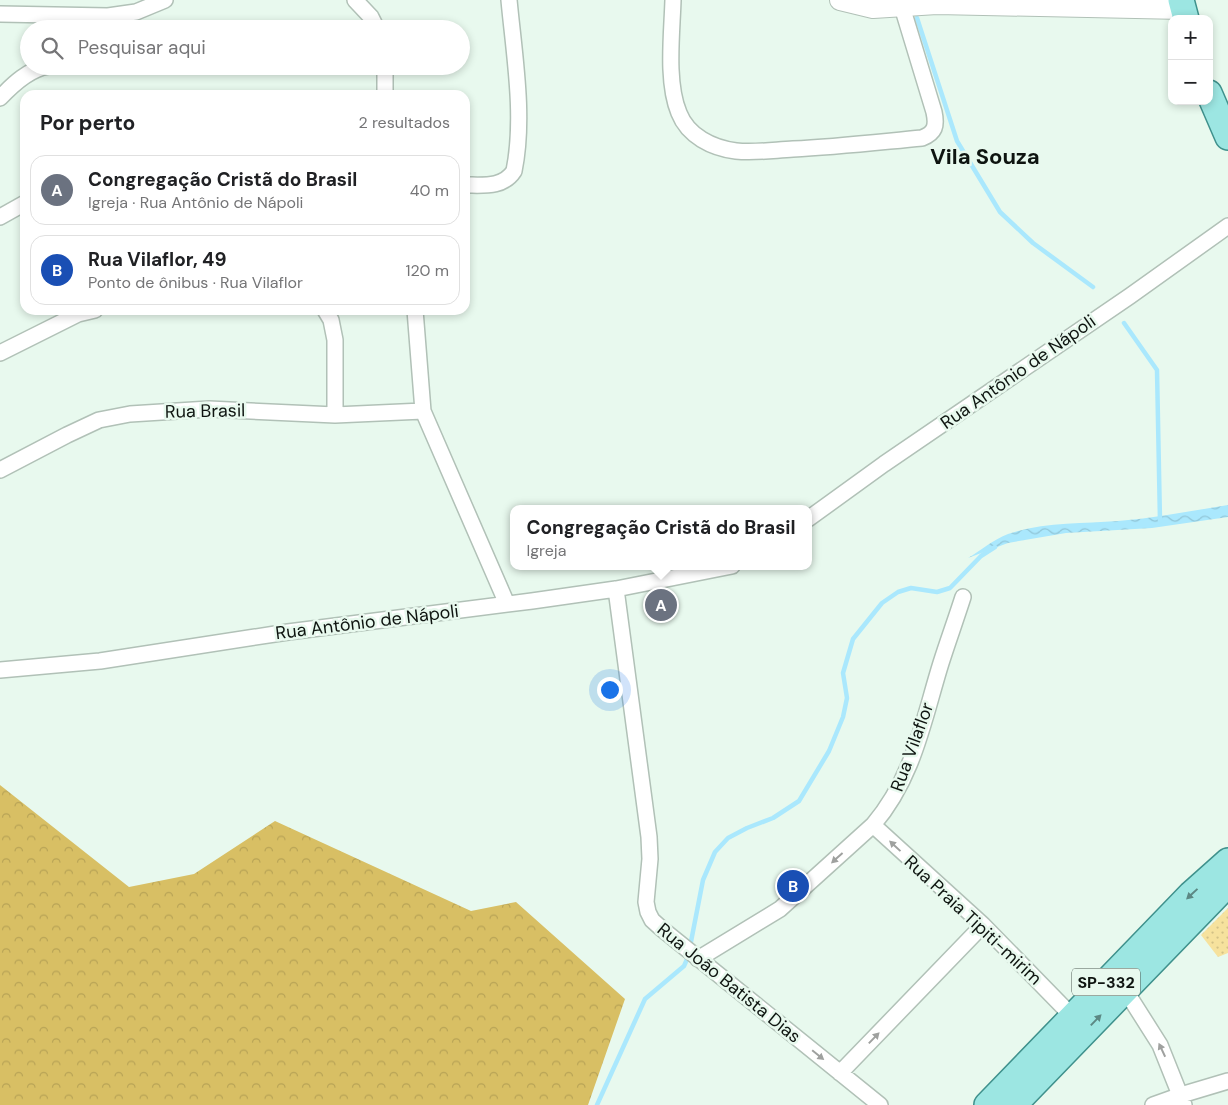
<!DOCTYPE html>
<html lang="pt">
<head>
<meta charset="utf-8">
<style>
  :root { --surface:#fff; --page:#f2f2f2; --text:#202124; --muted:#757577; --line:#e0e0e0; --accent:#0b8043 }
  body { margin:0; font-family:"DM Sans",sans-serif; background:var(--page); color:var(--text) }
  .controls { position:absolute; right:15px; top:15px; display:grid; overflow:hidden; border-radius:10px; box-shadow:0 2px 8px #0003 }
  .controls button { width:45px; height:45px; display:grid; place-items:center; padding:0; border:0; border-bottom:1px solid var(--line); background:var(--surface); color:var(--text); font:25px sans-serif }
  .you { position:absolute; left:609px; top:689px; width:18px; height:18px; margin:-12px; border:4px solid #fff; border-radius:50%; background:#1a73e8; box-shadow:0 0 0 8px #1a73e833 }
  .badge { display:grid; place-items:center; width:32px; height:32px; border-radius:50%; background:var(--accent); color:#fff; font-size:16px; font-weight:700 }
  .pin { position:absolute; translate:-50% -50%; border:2px solid #fff; box-shadow:0 1px 5px #0006 }
  .popup { position:absolute; left:510px; top:505px; width:302px; height:65px; box-sizing:border-box; display:grid; place-content:center; border-radius:10px; background:var(--surface); filter:drop-shadow(0 1px 4px #0005); font-size:16px; white-space:nowrap; color:var(--muted) }
  .popup b { font-size:19px; color:var(--text) }
  .popup::after { content:''; position:absolute; left:50%; top:100%; margin-left:-10px; border:10px solid transparent; border-top-color:var(--surface) }
  .list { margin:0; padding:0; list-style:none }
  h2 { display:flex; justify-content:space-between; align-items:center; height:65px; margin:0; padding:0 20px; font-size:21px }
  h2 small { font-size:16px; font-weight:400; color:var(--muted) }
  .list li { display:grid; grid-template-columns:32px 1fr auto; gap:15px; align-items:center; box-sizing:border-box; height:70px; margin:0 10px 10px; padding:0 10px; border:1px solid var(--line); border-radius:15px }
  .list b { display:block; font-size:19px; white-space:nowrap }
  .list p { margin:0; font-size:16px; white-space:nowrap; color:var(--muted) }
  .list em { font-size:16px; font-style:normal; color:var(--muted) }
  .icon { flex:none; width:28px; height:28px; fill:none; stroke:currentColor; stroke-width:2; stroke-linecap:round; stroke-linejoin:round }
  .map { position:relative; flex:none; width:1228px; height:1105px; overflow:hidden }
  .search { position:absolute; background:var(--surface); box-shadow:0 2px 8px #0003; left:20px; top:20px; width:450px; height:55px; display:flex; align-items:center; gap:12px; box-sizing:border-box; padding:0 18px; border-radius:28px; color:var(--muted); font-size:19px }
  .panel { position:absolute; background:var(--surface); box-shadow:0 2px 8px #0003; left:20px; top:90px; width:450px; height:225px; border-radius:15px }
  .map>svg:first-child { display:block }
  .forest { fill:url(#forest-crowns) }
  .park { fill:url(#park-dots) }
  .water { fill:url(#water-waves) }
  .lines { fill:none; stroke-linecap:round; stroke-linejoin:round }
  .stream { stroke:#aae8fd; stroke-width:4.5 }
  .minor-casing { stroke:#b1c1b7; stroke-width:18 }
  .tertiary-casing { stroke:#b1c1b7; stroke-width:22 }
  .primary-casing { stroke:#3f918c; stroke-width:28 }
  .minor { stroke:#fff; stroke-width:15 }
  .tertiary { stroke:#fff; stroke-width:20 }
  .primary { stroke:#9ce6e2; stroke-width:25 }
  .oneway { fill:#9fa19f }
  .oneway2 { fill:#5c8884 }
  .labels { text-anchor:middle; dominant-baseline:central; stroke-width:5; stroke-linejoin:round; paint-order:stroke }
  .shield { fill:#e8f9ee; stroke:#4f5953; stroke-width:1 }
  .shield-label { font-size:16px; font-weight:bold; fill:#0e1410 }
  .street-label { font-size:18px; fill:#0e1410; stroke:#e8f9ee }
  .district-label { font-size:22px; font-weight:bold; fill:#0e1410; stroke:#e8f9ee }
</style>
</head>
<body>
<div class="map">
<svg width="1228" height="1105" viewBox="0 0 1228 1105">
  <defs>
    <pattern id="forest-crowns" width="20" height="18" patternUnits="userSpaceOnUse" patternTransform="scale(1.25)"><rect width="20" height="18" fill="#d8bf64"/><path d="M2 6a3 3 0 1 1 6 0M12 15a3 3 0 1 1 6 0" fill="none" stroke="#b8a356"/></pattern>
    <pattern id="park-dots" width="8" height="8" patternUnits="userSpaceOnUse" patternTransform="scale(1.25)"><rect width="8" height="8" fill="#f6e29d"/><path d="M2 2h.1M6 6h.1" fill="none" stroke="#d2c186" stroke-width="1.8" stroke-linecap="round"/></pattern>
    <pattern id="water-waves" width="16" height="10" patternUnits="userSpaceOnUse" patternTransform="scale(1.25)"><rect width="16" height="10" fill="#aae8fd"/><path d="M0 5q4-4 8 0t8 0" fill="none" stroke="#91c6d8"/></pattern>
  </defs>
  <rect width="100%" height="100%" fill="#e8f9ee"/>
  <path class="forest" d="M 0,785 L 129,887 L 194,874 L 275,821 L 471,911 L 516,902 L 625,999 L 588,1105 L 0,1105 Z"/>
  <path class="park" d="M 1228,908 L 1228,953 L 1218,957 L 1201,935 Z"/>
  <path class="water" d="M 1228,505 L 1228,517 L 1152,528 L 1066,533 L 1008,543 L 968,558 C 980,551 994,539 1008,534 C 1043,522 1081,524 1118,521 C 1155,518 1191,511 1228,505 Z"/>
  <g class="lines">
    <path class="stream" d="M 917,18 L 957,141 L 1000,212 L 1033,243 L 1093,287
      M 1124,323 L 1157,370 L 1160,521
      M 597,1105 L 645,999 L 684,966 L 688,957 L 703,880 L 715,852 L 728,838 L 747,828 L 773,818 L 799,801 L 829,751 L 843,717 L 847,698 L 843,673 L 853,639 L 882,603 L 898,592 L 911,588 L 937,592 L 950,588 L 981,556 L 995,547"/>
    <defs>
      <path id="minor" d="M 355,0 L 371,17 L 377,29
        M 673,0 C 672,34 666,82 679,113 C 688,136 712,148 736,151 C 755,153 774,150 793,149 C 836,147 879,142 922,138 C 935,133 937,126 934,112 L 900,0
        M 0,14 L 108,16 L 136,12 L 165,0
        M 385,66 L 385,95
        M 0,98 C 13,84 29,69 48,66
        M 465,185 C 483,185 503,188 514,171 C 525,117 514,54 509,0
        M 0,217 L 25,203
        M 325,310 L 331,320 L 335,340 L 335,415
        M 415,310 L 423,411 L 507,604
        M 0,353 L 78,314 L 95,310
        M 0,470 L 67,435 L 99,420 L 130,414 L 209,409 L 335,415 L 423,411
        M 808,519 L 884,464 L 1130,296 L 1228,226
        M 616,589 L 649,837 L 650,859 L 646,902 L 648,912 L 652,920 L 662,929 L 880,1105
        M 0,670 L 100,661 L 288,632 L 532,601 L 616,589 L 732,566
        M 873,825 L 983,925 L 1072,1016
        M 698,959 L 780,909 L 873,825 C 914,777 923,721 941,663 C 948,641 956,619 963,597
        M 1122,985 L 1160,1045 L 1184,1105
        M 840,1073 L 983,925
        M 1153,1105 L 1181,1095 L 1228,1081"/>
      <path id="tertiary" d="M 840,0 L 873,8 L 937,4 L 1183,9"/>
      <path id="primary" d="M 1181,0 L 1186,19
        M 1209,93 L 1228,137
        M 987,1105 L 1191,894 L 1228,861
        M 1014,1105 L 1228,884"/>
    </defs>
    <use href="#minor" class="minor-casing"/>
    <use href="#tertiary" class="tertiary-casing"/>
    <use href="#primary" class="primary-casing"/>
    <use href="#minor" class="minor"/>
    <use href="#tertiary" class="tertiary"/>
    <use href="#primary" class="primary"/>
  </g>
  <defs><path id="oneway-solid" d="M-6-.8H1V-3.2L6.5 0L1 3.2V.8H-6Z" transform="scale(1.25)"/></defs>
  <g class="oneway">
    <use href="#oneway-solid" transform="translate(895 846) rotate(-137)"/>
    <use href="#oneway-solid" transform="translate(837 858) rotate(138)"/>
    <use href="#oneway-solid" transform="translate(874 1038) rotate(-46)"/>
    <use href="#oneway-solid" transform="translate(1162 1050) rotate(-115)"/>
    <use href="#oneway-solid" transform="translate(818 1055) rotate(39)"/>
  </g>
  <g class="oneway2">
    <use href="#oneway-solid" transform="translate(1192 894) rotate(137)"/>
    <use href="#oneway-solid" transform="translate(1096 1020) rotate(-46)"/>
  </g>
  <g class="labels">
    <rect class="shield" x="1072" y="968.5" width="68" height="27" rx="4"/>
    <g class="shield-label">
      <text x="1106" y="982">SP-332</text>
    </g>
    <g class="street-label">
      <text transform="translate(1018 372) rotate(-35)">Rua Antônio de Nápoli</text>
      <text transform="translate(205 411) rotate(-1)">Rua Brasil</text>
      <text transform="translate(367 622) rotate(-7)">Rua Antônio de Nápoli</text>
      <text transform="translate(912 747) rotate(-70)">Rua Vilaflor</text>
      <text transform="translate(973 920) rotate(43)">Rua Praia Tipiti-mirim</text>
      <text transform="translate(729 983) rotate(39)">Rua João Batista Dias</text>
    </g>
    <g class="district-label">
      <text x="985" y="156">Vila Souza</text>
    </g>
  </g>
</svg>
<div class="controls">
<button>+</button>
<button>−</button>
</div>
<div class="you"></div>
<div class="pin badge" style="left:661px;top:605px;background:#6b7280">A</div>
<div class="popup"><b>Congregação Cristã do Brasil</b>Igreja</div>
<div class="pin badge" style="left:793px;top:886px;background:#1a4fb4">B</div>
<div class="search"><svg class="icon" aria-label="search" viewBox="0 0 24 24"><circle cx="10" cy="10" r="6"/><path d="M15 15l6 6"/></svg>Pesquisar aqui</div>
<section class="panel">
<h2>Por perto<small>2 resultados</small></h2>
<ul class="list">
<li><span class="badge" style="background:#6b7280">A</span><div><b>Congregação Cristã do Brasil</b><p>Igreja · Rua Antônio de Nápoli</p></div><em>40 m</em></li>
<li><span class="badge" style="background:#1a4fb4">B</span><div><b>Rua Vilaflor, 49</b><p>Ponto de ônibus · Rua Vilaflor</p></div><em>120 m</em></li>
</ul>
</section>
</div>
</body>
</html>
